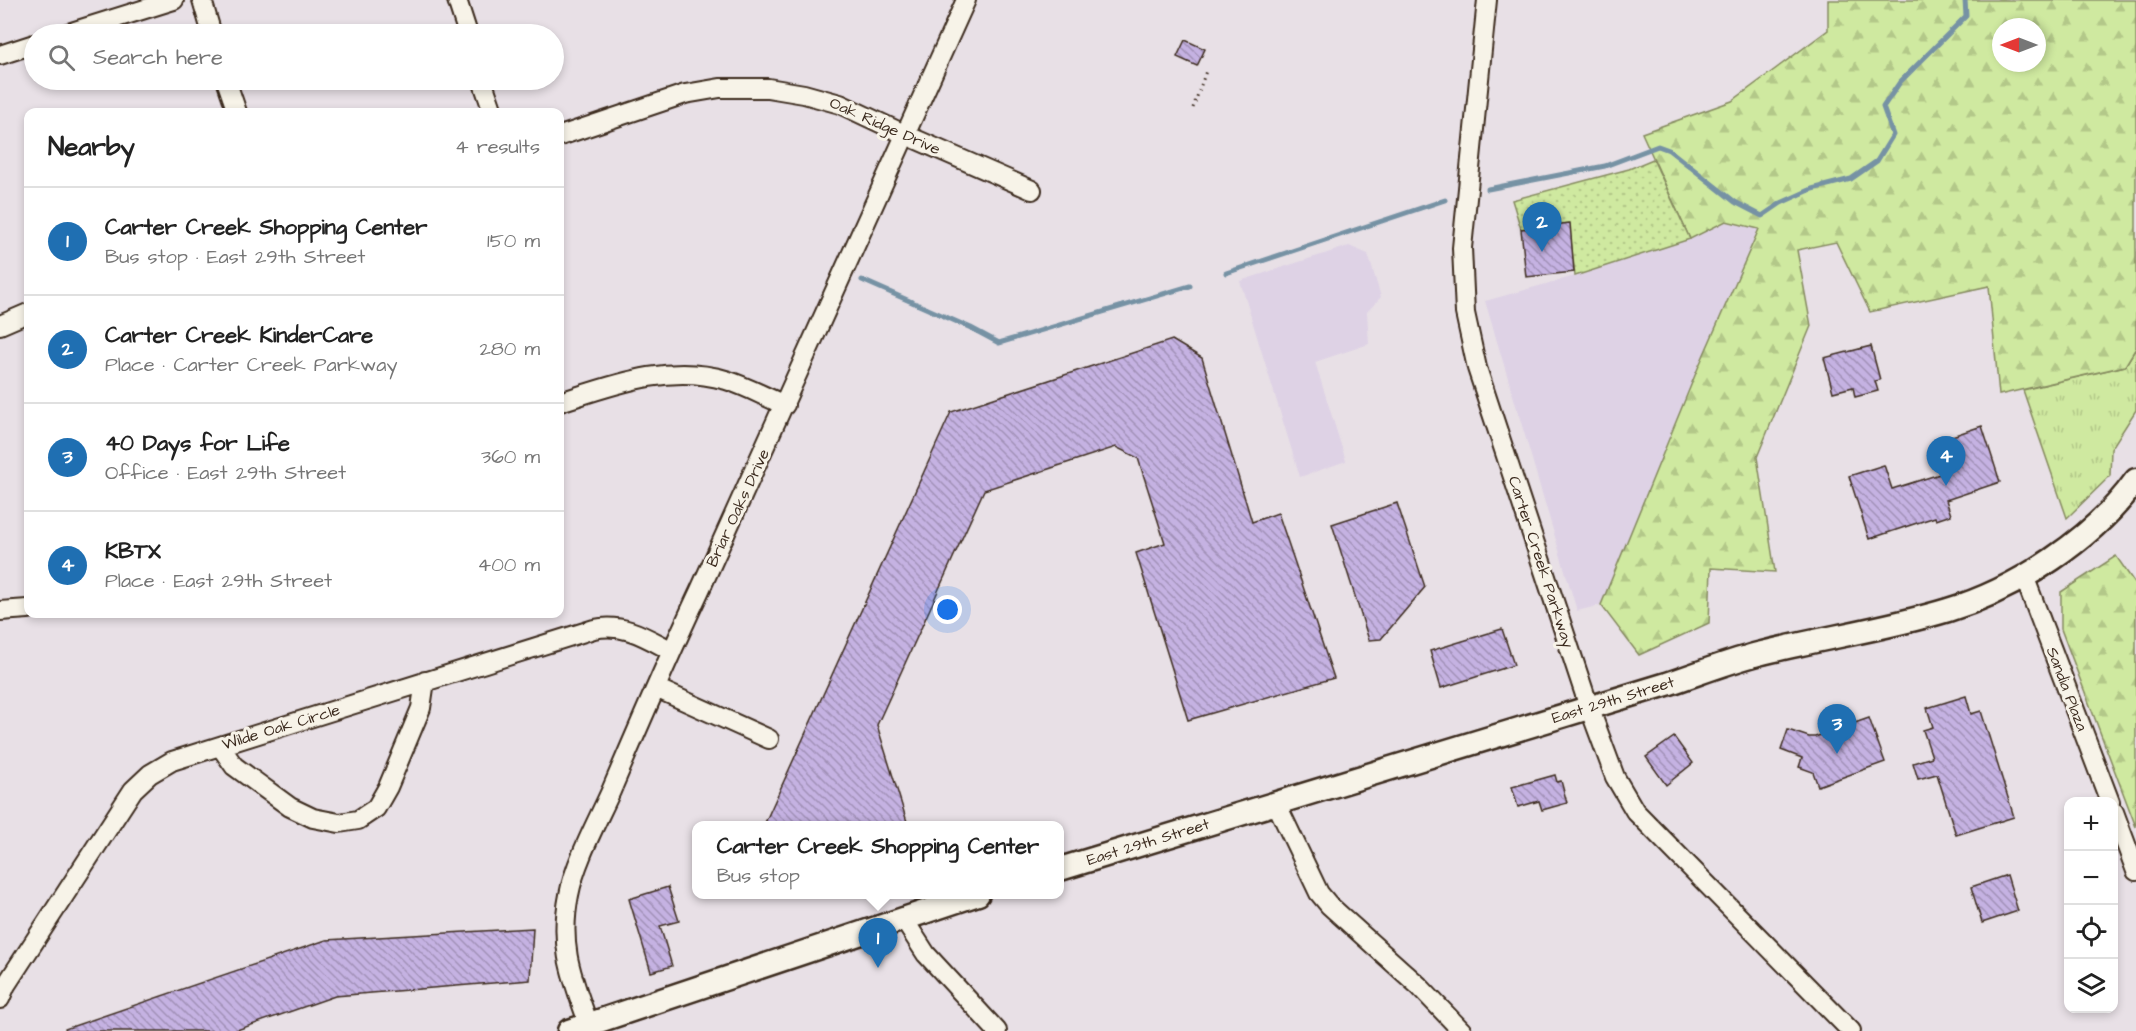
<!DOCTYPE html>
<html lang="en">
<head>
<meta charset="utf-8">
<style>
  :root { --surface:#fff; --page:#f2f2f2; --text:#222; --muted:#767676; --line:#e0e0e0; --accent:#1f6fb2 }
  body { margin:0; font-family:"Architects Daughter",sans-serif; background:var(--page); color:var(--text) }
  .controls { position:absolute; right:18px; bottom:18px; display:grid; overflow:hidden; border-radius:12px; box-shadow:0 3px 9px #0003 }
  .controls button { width:54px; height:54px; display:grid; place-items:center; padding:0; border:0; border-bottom:2px solid var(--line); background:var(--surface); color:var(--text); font:30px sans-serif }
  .compass { position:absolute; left:1992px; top:18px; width:54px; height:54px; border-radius:50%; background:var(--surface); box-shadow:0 3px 9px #0003; rotate:270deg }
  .you { position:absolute; left:948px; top:610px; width:21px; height:21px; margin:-15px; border:4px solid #fff; border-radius:50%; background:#1a73e8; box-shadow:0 0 0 9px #1a73e833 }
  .badge { display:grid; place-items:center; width:39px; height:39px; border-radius:50%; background:var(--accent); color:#fff; font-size:20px; font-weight:700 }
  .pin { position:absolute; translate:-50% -50px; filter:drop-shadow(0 2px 3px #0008) }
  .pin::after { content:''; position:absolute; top:32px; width:21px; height:18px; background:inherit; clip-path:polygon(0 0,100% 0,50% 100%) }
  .popup { position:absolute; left:692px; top:821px; width:372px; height:78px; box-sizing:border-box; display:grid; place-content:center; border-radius:12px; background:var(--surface); filter:drop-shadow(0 2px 4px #0005); font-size:20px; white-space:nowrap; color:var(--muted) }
  .popup b { font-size:22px; color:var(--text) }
  .popup::after { content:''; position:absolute; left:50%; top:100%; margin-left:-12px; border:12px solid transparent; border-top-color:var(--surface) }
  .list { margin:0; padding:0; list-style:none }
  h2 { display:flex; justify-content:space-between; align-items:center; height:78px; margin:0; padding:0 24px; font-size:26px }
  h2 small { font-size:20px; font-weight:400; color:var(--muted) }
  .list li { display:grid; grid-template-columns:39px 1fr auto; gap:18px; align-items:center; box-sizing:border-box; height:108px; padding:0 24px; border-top:2px solid var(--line) }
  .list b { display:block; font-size:22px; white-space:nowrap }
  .list p { margin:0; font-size:20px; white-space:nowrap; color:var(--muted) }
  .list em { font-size:20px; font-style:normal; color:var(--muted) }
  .icon { flex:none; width:33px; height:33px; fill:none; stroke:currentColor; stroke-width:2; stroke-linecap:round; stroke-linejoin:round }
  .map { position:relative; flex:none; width:2136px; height:1031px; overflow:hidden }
  .search { position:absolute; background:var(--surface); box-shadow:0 3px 9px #0003; left:24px; top:24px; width:540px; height:66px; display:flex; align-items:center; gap:15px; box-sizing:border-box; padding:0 21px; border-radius:33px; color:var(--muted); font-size:22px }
  .panel { position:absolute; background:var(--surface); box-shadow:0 3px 9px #0003; left:24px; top:108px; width:540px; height:510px; border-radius:12px }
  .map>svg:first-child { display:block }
  .built { fill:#ded2e5 }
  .grass { fill:url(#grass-tufts); stroke:#858a5f; stroke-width:1.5 }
  .forest { fill:url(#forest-firs); stroke:#858a5f; stroke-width:1.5; fill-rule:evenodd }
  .park { fill:url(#park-dots); stroke:#858a5f; stroke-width:1.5 }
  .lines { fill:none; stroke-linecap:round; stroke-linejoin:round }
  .stream { stroke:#7692a4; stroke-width:5 }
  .building { fill:url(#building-back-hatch); stroke:#3b2a1e; stroke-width:1.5 }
  .minor-casing { stroke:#3b2a1e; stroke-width:22 }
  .major-casing { stroke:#3b2a1e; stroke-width:27 }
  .path { stroke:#3b2a1e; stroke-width:3; stroke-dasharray:1.5 4.5; stroke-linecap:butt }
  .minor { stroke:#f7f3e8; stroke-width:18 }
  .major { stroke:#f7f3e8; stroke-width:22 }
  .labels { text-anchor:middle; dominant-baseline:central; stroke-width:6; stroke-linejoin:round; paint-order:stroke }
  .street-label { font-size:16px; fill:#3b2a1e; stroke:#f7f3e8 }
</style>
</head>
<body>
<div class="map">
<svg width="2136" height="1031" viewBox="0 0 2136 1031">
  <defs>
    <pattern id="grass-tufts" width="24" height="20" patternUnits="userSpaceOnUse" patternTransform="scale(1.5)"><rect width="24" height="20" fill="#cfe9a0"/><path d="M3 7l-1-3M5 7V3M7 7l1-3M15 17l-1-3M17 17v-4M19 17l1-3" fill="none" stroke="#b3c889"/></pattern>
    <pattern id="forest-firs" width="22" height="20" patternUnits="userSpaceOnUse" patternTransform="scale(1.5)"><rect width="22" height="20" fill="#cfe9a0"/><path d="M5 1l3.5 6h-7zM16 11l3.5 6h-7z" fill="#b3c889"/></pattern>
    <pattern id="park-dots" width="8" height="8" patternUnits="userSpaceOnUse" patternTransform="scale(1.5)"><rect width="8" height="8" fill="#cfe9a0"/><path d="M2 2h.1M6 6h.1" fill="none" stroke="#b3c889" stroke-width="1.8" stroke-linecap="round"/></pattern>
    <pattern id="building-back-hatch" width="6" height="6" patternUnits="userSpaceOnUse" patternTransform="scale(1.5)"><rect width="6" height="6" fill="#c5b2e2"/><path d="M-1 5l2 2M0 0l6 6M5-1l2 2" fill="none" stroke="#a191b7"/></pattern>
  </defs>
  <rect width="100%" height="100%" fill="#e8e0e6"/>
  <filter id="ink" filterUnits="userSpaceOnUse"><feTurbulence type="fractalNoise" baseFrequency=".0167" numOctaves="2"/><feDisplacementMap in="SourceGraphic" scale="12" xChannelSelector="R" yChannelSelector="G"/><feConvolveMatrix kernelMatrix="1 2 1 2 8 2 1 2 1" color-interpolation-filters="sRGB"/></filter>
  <g filter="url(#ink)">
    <path class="built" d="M 1726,221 L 1759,229 L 1698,368 L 1601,605 L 1577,611 L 1485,301 L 1575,276 L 1690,239 Z
      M 1349,246 L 1368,254 L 1381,297 L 1367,312 L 1369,344 L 1315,362 L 1346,461 L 1300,477 L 1240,281 Z"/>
    <path class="grass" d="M 2136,348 L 2136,410 L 2111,449 L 2110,476 L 2067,518 L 2023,390 L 2125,366 Z"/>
    <path class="forest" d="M 1828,0 L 2136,0 L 2136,348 L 2125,366 L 1999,395 L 1989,286 L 1870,312 L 1836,242 L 1797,250 L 1811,326 L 1757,457 L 1775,572 L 1711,568 L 1709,623 L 1639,655 L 1601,605 L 1698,368 L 1759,229 L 1726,221 L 1690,239 L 1642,133 L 1732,101 L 1828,30 ZM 2001,27 L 2037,27 L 2037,63 L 2001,63 Z
      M 2116,556 L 2136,585 L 2136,827 L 2061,629 L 2061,592 Z"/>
    <path class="park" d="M 1653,159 L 1690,239 L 1575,276 L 1569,223 L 1521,229 L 1512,200 L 1629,169 Z"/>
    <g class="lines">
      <path class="stream" d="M 1488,189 L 1605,166 L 1658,146 L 1669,150 L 1735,202 L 1762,216 L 1781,203 L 1812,189 L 1851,179 L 1877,161 L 1893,135 L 1883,107 L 1900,82 L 1966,16 L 1965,0
        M 1226,273 L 1445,200
        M 862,280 L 971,328 L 999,343 L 1190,286"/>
    </g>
    <path class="building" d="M 1185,40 L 1205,49 L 1197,66 L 1177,57 Z
      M 1570,223 L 1574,272 L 1526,277 L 1521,229 Z
      M 1172,340 L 1202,358 L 1252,522 L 1278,513 L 1334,678 L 1188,720 L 1136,553 L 1165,543 L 1138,458 L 1116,447 L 984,490 L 877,725 L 908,825 L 764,825 L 951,412 Z
      M 1871,346 L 1880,380 L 1875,381 L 1878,391 L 1855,397 L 1853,387 L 1833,392 L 1824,358 Z
      M 1982,426 L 2000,482 L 1946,500 L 1951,515 L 1936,520 L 1935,517 L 1869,539 L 1849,476 L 1884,465 L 1892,489 L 1943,473 L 1934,442 Z
      M 1397,503 L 1425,587 L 1381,639 L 1369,640 L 1332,524 Z
      M 1502,629 L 1514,665 L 1441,688 L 1430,651 Z
      M 1966,696 L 1971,714 L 1981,711 L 2014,817 L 1956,835 L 1937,774 L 1918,779 L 1913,763 L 1932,757 L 1923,730 L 1933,727 L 1927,708 Z
      M 1869,718 L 1885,762 L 1818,786 L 1813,772 L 1799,767 L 1802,758 L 1781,750 L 1788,730 L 1809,737 L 1815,737 Z
      M 1674,737 L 1693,763 L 1666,785 L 1646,757 Z
      M 1555,775 L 1557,782 L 1561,781 L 1567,803 L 1542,810 L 1539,801 L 1518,807 L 1512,787 Z
      M 2007,875 L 2018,911 L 1982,923 L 1971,887 Z
      M 668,887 L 679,921 L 660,926 L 672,966 L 651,972 L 629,899 Z
      M 533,928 L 530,980 L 335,996 L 234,1031 L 65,1031 L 65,1029 L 326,940 Z"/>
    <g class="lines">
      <defs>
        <path id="minor" d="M 202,0 L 212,34
          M 457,0 L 468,34
          M 1487,0 L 1462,248 L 1465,313 L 1477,368 L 1589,707 L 1615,777 L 1635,811 L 1851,1031
          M 65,34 L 174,0
          M 0,55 L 34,44
          M 226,80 L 237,112
          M 482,80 L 493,112
          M 560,136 L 685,94 L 720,88 L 768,88 L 804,94 L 840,104 L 906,135 L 1032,190
          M 0,325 L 28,313
          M 560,402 C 613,385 669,363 726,380 C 746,386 765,397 785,405
          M 2024,576 L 2110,802
          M 0,611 L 28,609
          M 656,688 L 769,739
          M 220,746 L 234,766 L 290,807 L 313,818 L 339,823 L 358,820 L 376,808 L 388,787 L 421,708 L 425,681
          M 1276,803 L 1319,893 L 1329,905 L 1419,986 L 1462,1031
          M 2114,812 L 2136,871
          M 904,920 L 926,954 L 997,1031
          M 0,999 L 6,985 L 133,790 L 150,774 L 172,761 L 594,629 C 625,623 645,637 672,651
          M 591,1031 C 574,981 558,950 569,895 C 575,862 597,822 611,791 C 640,723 669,656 700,590 C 790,394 878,197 966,0"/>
        <path id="major" d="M 1060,869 L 1667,684 C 1697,674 1727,662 1758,654 C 1821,638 1886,629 1948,610 C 2017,589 2094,539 2136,480
          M 569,1031 L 978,894"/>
      </defs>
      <use href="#minor" class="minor-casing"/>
      <use href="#major" class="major-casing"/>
      <path class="path" d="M 1193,108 L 1206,71"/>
      <use href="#minor" class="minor"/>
      <use href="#major" class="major"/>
    </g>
  </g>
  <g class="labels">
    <g class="street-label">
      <text transform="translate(885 126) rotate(24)">Oak Ridge Drive</text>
      <text transform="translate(738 508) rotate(-65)">Briar Oaks Drive</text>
      <text transform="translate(1541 562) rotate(72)">Carter Creek Parkway</text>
      <text transform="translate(2067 689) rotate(69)">Sandia Plaza</text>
      <text transform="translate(1613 700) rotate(-17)">East 29th Street</text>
      <text transform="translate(281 727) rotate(-17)">Wilde Oak Circle</text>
      <text transform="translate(1148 842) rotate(-17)">East 29th Street</text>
    </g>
  </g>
</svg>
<div class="controls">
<button>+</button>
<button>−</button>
<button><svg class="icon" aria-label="locate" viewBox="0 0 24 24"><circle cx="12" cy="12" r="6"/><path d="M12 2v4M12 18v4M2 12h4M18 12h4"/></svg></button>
<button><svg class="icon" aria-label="layers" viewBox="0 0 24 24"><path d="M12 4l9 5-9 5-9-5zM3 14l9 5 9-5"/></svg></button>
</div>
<svg class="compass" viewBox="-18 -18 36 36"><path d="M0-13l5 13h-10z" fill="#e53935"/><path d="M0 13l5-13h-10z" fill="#767676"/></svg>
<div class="you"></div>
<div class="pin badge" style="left:878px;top:968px">1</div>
<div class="popup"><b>Carter Creek Shopping Center</b>Bus stop</div>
<div class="pin badge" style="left:1542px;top:252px">2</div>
<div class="pin badge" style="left:1837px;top:754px">3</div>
<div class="pin badge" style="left:1946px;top:486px">4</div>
<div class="search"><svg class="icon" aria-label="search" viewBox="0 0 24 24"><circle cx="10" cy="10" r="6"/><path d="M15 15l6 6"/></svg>Search here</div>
<section class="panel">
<h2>Nearby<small>4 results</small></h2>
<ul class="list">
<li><span class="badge">1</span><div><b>Carter Creek Shopping Center</b><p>Bus stop · East 29th Street</p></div><em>150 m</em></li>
<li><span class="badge">2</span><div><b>Carter Creek KinderCare</b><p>Place · Carter Creek Parkway</p></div><em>280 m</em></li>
<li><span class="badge">3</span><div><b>40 Days for Life</b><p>Office · East 29th Street</p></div><em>360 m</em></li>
<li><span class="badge">4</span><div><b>KBTX</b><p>Place · East 29th Street</p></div><em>400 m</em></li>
</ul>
</section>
</div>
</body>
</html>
